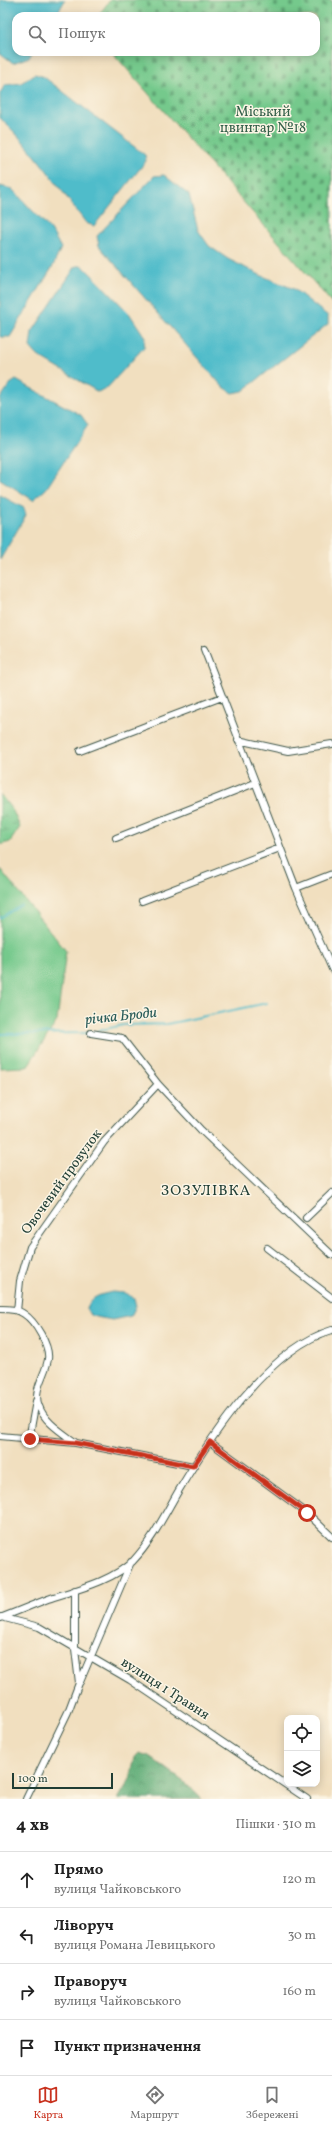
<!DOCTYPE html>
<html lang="uk">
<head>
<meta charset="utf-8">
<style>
  :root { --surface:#fff; --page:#f2f2f2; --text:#222; --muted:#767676; --line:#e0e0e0; --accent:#c8321e }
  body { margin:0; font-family:Vollkorn,serif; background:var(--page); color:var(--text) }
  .controls { position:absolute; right:12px; bottom:12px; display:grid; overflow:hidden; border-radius:8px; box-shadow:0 2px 10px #0003 }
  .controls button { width:36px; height:36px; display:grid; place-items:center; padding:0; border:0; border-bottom:1px solid var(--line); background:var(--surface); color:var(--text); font:20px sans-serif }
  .scale { position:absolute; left:12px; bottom:10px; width:101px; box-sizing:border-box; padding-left:4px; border:2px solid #1f3d34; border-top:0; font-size:11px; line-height:14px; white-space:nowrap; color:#1f3d34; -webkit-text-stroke:3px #fcf5e5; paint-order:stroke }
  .stop { position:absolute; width:12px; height:12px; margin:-9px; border:3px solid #c8321e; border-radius:50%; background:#fff }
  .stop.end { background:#c8321e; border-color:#fff; box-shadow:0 1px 4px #0008 }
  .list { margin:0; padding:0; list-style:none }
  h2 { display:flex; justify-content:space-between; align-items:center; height:52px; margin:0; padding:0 16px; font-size:17px }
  h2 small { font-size:13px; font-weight:400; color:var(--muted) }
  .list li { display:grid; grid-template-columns:26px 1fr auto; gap:12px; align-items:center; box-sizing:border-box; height:56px; padding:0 16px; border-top:1px solid var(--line) }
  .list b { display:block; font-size:15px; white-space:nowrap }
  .list p { margin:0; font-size:13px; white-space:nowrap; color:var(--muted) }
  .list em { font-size:13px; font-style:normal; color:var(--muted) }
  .icon { flex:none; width:22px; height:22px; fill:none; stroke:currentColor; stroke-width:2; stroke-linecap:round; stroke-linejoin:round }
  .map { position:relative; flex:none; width:332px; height:1799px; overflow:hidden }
  .search { position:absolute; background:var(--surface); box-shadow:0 2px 10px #0003; left:12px; right:12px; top:12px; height:44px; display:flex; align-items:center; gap:10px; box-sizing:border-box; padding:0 14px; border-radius:12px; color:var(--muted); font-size:15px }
  .sheet { height:276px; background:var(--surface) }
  nav { display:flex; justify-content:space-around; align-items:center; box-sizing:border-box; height:56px; border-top:1px solid var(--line); background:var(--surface); font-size:11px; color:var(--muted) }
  nav a { display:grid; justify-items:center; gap:2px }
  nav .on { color:var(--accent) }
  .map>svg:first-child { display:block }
  .green { fill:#75c98c; stroke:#4a8360 }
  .forest { fill:url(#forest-crowns); stroke:#407556 }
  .wetland { fill:url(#wetland-marsh); stroke:#4a8360 }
  .cemetery { fill:url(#cemetery-stones); stroke:#4a8360 }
  .water { fill:#4fbcca; stroke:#377c7f }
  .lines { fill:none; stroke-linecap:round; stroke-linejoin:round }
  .stream { stroke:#4fbcca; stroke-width:2 }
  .minor-casing { stroke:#3e5549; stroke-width:8 }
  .minor { stroke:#fff; stroke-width:6 }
  .route { stroke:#c8321e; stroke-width:5 }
  .labels { text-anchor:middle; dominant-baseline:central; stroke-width:3; stroke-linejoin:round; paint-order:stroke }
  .park-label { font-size:14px; fill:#34604a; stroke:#fcf5e5 }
  .street-label { font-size:14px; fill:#1f3d34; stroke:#fcf5e5 }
  .water-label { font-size:15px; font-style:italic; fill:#2b5d5a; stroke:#fcf5e5 }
  .neighbourhood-label { font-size:15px; letter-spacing:1px; fill:#1f3d34; stroke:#fcf5e5 }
</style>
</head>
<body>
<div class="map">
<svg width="332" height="1799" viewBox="0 0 332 1799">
  <defs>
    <pattern id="forest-crowns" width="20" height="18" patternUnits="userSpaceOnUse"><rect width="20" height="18" fill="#60ad78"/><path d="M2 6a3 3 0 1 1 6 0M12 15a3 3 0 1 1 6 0" fill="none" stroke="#4f8e63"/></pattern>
    <pattern id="wetland-marsh" width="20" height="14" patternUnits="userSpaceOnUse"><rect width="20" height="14" fill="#75c98c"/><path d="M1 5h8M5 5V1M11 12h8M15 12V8" fill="none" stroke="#5fa473"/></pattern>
    <pattern id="cemetery-stones" width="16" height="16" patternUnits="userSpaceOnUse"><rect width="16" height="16" fill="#75c98c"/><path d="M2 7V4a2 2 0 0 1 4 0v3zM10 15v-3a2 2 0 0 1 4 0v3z" fill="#5fa473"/></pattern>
  </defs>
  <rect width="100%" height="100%" fill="#fcf5e5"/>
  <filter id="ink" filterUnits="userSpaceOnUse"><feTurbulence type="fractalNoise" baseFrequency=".025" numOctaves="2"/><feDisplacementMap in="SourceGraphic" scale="8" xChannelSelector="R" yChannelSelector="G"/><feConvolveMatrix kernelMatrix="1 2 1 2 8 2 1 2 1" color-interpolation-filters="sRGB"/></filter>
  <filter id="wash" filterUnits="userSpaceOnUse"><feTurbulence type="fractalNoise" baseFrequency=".012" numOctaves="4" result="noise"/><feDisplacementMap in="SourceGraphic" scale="16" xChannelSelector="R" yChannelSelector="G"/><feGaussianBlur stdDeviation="0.9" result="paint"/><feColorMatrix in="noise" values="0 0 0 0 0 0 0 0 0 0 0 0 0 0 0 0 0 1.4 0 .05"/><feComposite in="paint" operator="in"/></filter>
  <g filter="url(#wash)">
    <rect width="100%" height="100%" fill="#f1dfbf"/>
    <path class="green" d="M 0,869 L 66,951 L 57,1021 L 27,1067 L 0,1068 Z"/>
    <path class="forest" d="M 139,1753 L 149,1756 L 184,1782 L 202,1799 L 118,1799 L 130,1779 L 135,1757 Z"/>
    <path class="wetland" d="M 0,794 L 13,811 L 20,827 L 10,842 L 0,845 Z"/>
    <path class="cemetery" d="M 110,0 L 332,0 L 332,303 L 112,52 L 316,52 L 316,16 L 98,16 Z"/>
    <path class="water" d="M 0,0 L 65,0 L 56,16 L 16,16 L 16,52 L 32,52 L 29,57 L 13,63 L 0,53 Z
      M 35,74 L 44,77 L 145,155 L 146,161 L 94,226 L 86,223 C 59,188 33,148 0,118 L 0,93 L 5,85 L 21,83 Z
      M 164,175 L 189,195 L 198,230 L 209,246 L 228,259 L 260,275 L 294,289 L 328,316 L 328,324 L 243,391 L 233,393 L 222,386 L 99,246 L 97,236 L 154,176 Z
      M 0,186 L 12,189 L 51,230 L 61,248 L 53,266 L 10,337 L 0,337 Z
      M 76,266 L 83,266 L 129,313 L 145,337 L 144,347 L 108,387 L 98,392 L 38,356 L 30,347 L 32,332 Z
      M 16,380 L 81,415 L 88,425 L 46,489 L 33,500 L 0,479 L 0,399 L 10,384 Z
      M 0,495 L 24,508 L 26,515 L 0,560 Z
      M 112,1292 L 125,1293 L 134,1298 L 136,1306 L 131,1316 L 112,1320 L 91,1316 L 87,1309 C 90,1296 100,1295 112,1292 Z"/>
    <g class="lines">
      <path class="stream" d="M 0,918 L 21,905
        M 97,1031 L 123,1025 L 167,1024 L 267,1003
        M 0,1034 L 90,1033"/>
    </g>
  </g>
  <g filter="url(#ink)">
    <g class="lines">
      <defs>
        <path id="minor" d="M 204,649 L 296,888
          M 238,740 L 288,751 L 332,744
          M 80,751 L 222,697
          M 116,838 L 255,783
          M 332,874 L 296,888 L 332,969
          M 142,901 L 280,848
          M 91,1033 L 122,1038 L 158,1084 L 201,1130 L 332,1255
          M 306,1218 L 332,1193
          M 267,1248 L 332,1298
          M 0,1309 C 8,1309 18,1309 24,1314 C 35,1321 50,1346 48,1359 C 46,1374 32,1390 39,1406 C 44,1422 63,1433 76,1443
          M 17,1311 L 20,1281 L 30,1247 L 104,1142 L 158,1084
          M 0,1436 L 76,1443 L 193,1466
          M 29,1439 L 36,1401
          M 210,1442 L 307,1513 L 332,1537
          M 1,1617 L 39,1627 L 130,1680 L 307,1799
          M 0,1618 C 16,1612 32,1605 48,1599 C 75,1590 111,1582 133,1561 C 152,1541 165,1514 179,1490 C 212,1435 268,1349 332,1330
          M 80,1682 L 131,1562
          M 26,1799 L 68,1712 L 79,1683 L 75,1649 L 75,1590"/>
      </defs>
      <use href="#minor" class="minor-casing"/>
      <use href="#minor" class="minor"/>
    </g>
  </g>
  <g class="lines" filter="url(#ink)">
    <path class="route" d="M 30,1439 L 76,1443 L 193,1466 L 210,1442 L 307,1513"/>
  </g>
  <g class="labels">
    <g class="park-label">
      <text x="263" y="112">Міський<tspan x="263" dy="16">цвинтар №18</tspan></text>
    </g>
    <g class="street-label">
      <text transform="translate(62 1182) rotate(-54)">Овочевий провулок</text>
      <text transform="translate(165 1689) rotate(33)">вулиця 1 Травня</text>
    </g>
    <g class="water-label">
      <text transform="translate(121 1017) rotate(-6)">річка Броди</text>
    </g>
    <g class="neighbourhood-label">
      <text x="206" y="1191">ЗОЗУЛІВКА</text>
    </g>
  </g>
</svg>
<div class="controls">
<button><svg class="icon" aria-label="locate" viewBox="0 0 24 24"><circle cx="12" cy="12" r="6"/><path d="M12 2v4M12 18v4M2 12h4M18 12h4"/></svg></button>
<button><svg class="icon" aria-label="layers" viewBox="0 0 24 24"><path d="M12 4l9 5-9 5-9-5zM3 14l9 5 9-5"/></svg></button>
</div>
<div class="scale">100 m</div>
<div class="stop" style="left:307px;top:1513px"></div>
<div class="stop end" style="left:30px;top:1439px"></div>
<div class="search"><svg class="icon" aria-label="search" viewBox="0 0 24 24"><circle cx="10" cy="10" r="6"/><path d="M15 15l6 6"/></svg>Пошук</div>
</div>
<section class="sheet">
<h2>4 хв<small>Пішки · 310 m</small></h2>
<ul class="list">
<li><svg class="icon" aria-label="ahead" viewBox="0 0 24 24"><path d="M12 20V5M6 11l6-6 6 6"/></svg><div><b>Прямо</b><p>вулиця Чайковського</p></div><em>120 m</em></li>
<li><svg class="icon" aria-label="left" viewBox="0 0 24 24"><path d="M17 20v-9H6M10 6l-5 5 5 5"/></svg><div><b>Ліворуч</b><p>вулиця Романа Левицького</p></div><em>30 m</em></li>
<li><svg class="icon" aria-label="right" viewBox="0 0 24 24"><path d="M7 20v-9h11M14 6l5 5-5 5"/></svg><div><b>Праворуч</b><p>вулиця Чайковського</p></div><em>160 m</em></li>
<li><svg class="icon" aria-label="arrive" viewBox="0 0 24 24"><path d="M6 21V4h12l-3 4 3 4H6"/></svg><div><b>Пункт призначення</b></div></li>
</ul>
</section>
<nav>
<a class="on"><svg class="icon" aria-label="map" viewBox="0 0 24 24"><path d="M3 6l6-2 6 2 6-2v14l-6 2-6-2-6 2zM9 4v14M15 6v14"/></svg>Карта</a>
<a><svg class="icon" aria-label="directions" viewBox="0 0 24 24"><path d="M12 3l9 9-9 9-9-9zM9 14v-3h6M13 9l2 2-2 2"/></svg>Маршрут</a>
<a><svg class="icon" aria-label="saved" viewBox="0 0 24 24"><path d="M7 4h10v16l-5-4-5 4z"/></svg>Збережені</a>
</nav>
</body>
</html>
